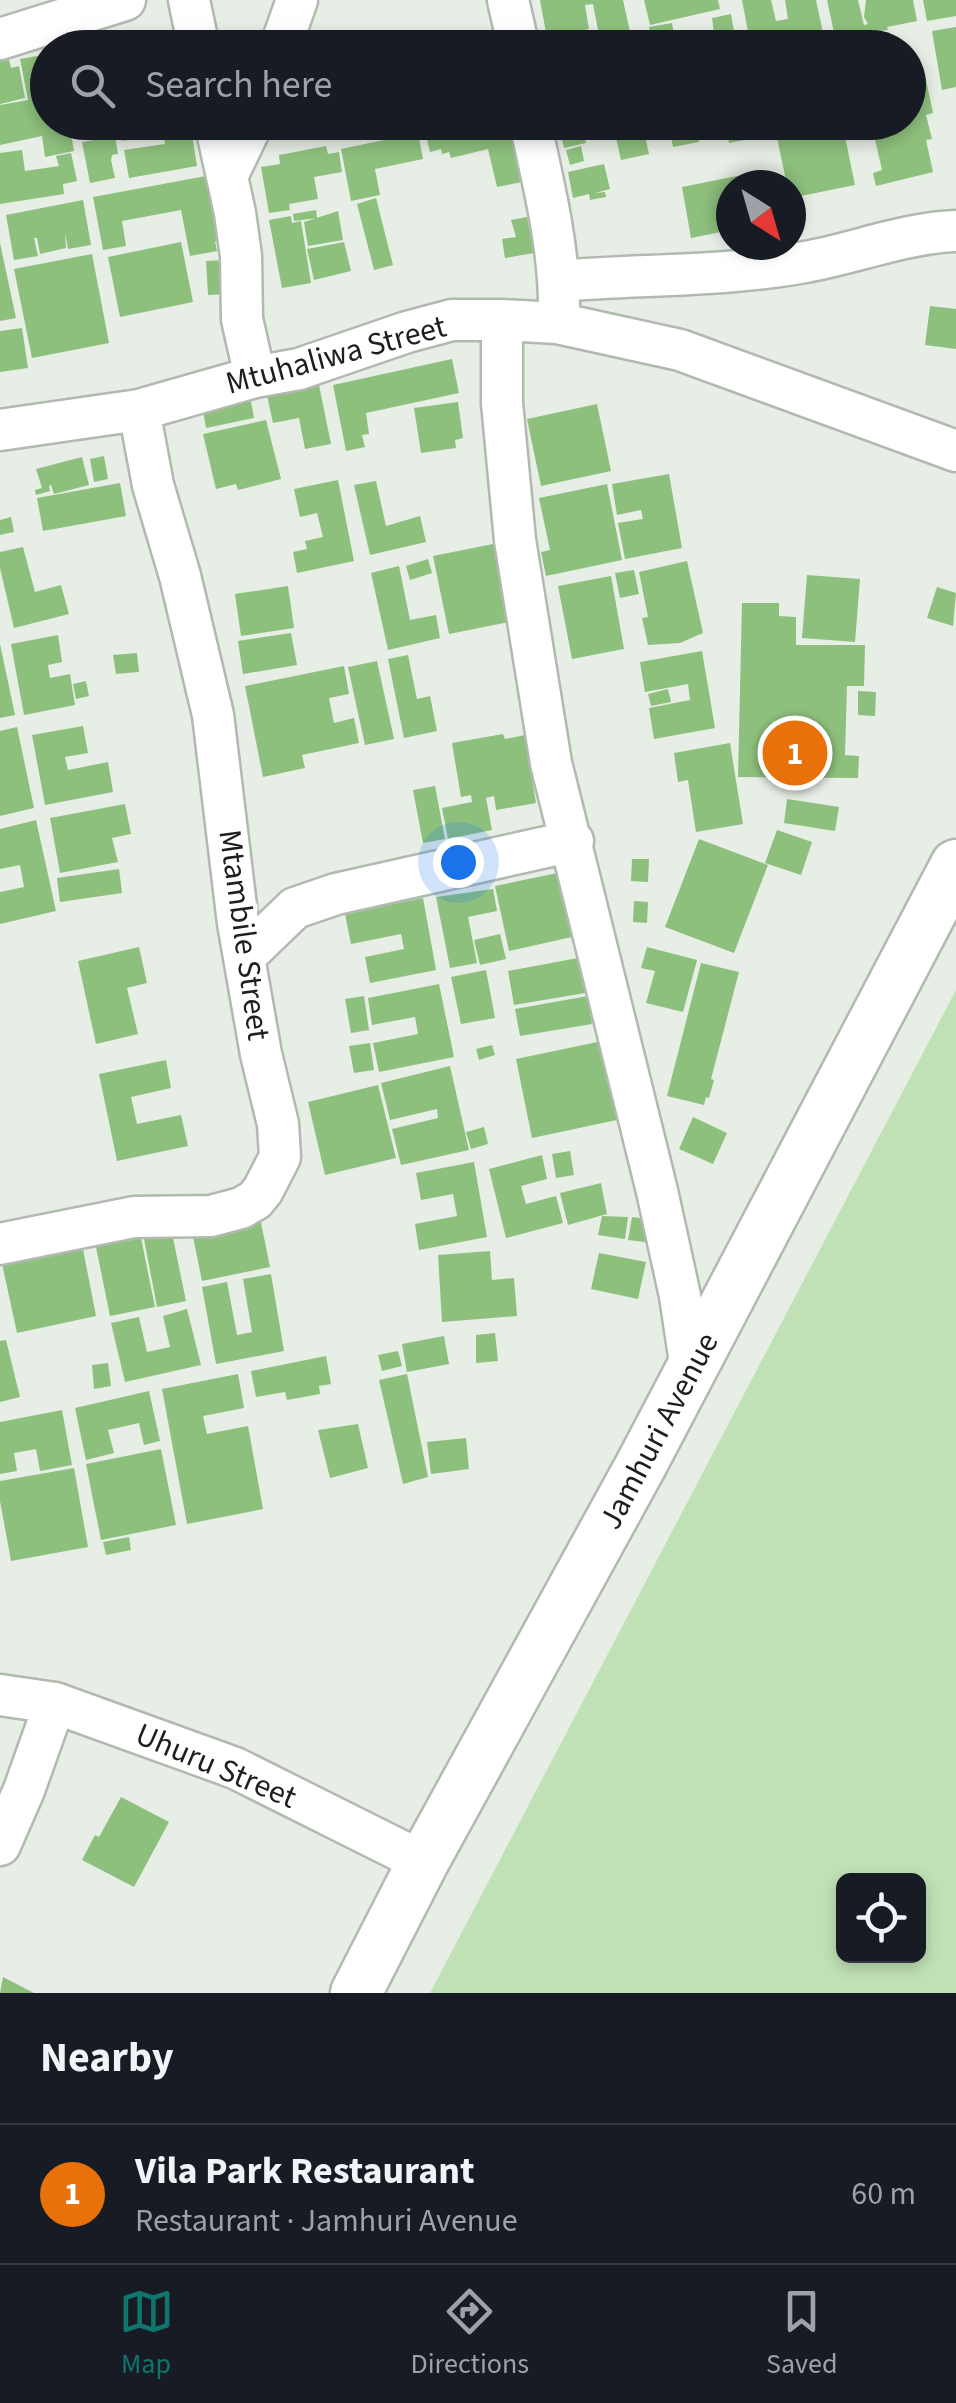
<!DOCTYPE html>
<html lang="en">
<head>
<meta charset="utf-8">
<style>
  :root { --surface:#171b24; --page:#20242c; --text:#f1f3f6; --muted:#9ea1a6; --line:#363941; --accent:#0f766e }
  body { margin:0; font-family:"Source Sans 3",sans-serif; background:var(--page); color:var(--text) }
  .controls { position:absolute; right:30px; bottom:30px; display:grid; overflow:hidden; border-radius:15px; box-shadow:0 5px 15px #0003 }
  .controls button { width:90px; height:90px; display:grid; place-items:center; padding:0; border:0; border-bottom:2px solid var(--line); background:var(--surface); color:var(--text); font:50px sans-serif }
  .compass { position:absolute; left:716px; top:170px; width:90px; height:90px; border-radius:50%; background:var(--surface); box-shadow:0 5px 15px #0003; rotate:143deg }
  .you { position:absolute; left:458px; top:862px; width:35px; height:35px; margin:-25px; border:8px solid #fff; border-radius:50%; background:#1a73e8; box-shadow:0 0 0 15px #1a73e833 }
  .badge { display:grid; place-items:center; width:65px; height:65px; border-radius:50%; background:var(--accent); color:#fff; font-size:32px; font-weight:700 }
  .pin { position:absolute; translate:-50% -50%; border:5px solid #fff; box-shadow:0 2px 10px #0006 }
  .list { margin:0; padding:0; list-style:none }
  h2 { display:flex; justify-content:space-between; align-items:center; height:130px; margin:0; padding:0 40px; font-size:42px }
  h2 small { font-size:32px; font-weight:400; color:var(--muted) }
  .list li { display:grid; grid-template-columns:65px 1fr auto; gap:30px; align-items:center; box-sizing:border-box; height:140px; padding:0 40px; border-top:2px solid var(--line) }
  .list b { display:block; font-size:38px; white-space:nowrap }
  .list p { margin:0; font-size:32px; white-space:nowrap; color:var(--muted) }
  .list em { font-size:32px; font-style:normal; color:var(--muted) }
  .icon { flex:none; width:55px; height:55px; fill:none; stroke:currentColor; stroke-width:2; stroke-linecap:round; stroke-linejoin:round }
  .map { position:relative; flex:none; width:956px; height:1993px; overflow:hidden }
  .search { position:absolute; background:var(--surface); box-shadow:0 5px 15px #0003; left:30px; right:30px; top:30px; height:110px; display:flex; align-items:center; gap:25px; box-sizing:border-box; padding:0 35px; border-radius:55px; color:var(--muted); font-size:38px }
  .sheet { height:270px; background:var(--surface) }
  nav { display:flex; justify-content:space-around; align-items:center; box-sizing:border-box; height:140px; border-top:2px solid var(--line); background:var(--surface); font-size:28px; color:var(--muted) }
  nav a { display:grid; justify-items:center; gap:5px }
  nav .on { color:var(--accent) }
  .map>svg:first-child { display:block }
  .green { fill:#c0e1b5; fill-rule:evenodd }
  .building { fill:#8ec07d }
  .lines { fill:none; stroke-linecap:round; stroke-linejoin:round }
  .minor-casing { stroke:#b2b9b0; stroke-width:45 }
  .tertiary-casing { stroke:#b2b9b0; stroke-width:55 }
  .minor { stroke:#fff; stroke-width:40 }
  .tertiary { stroke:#fff; stroke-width:50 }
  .labels { text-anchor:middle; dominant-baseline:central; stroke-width:9; stroke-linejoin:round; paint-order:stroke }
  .street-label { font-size:32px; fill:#1c1f1c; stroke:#fff }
</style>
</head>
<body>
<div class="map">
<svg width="956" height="1993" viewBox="0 0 956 1993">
  <rect width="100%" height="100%" fill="#e7eee5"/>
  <path class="green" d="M 956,990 L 956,1993 L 430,1993 ZM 844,1880 L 918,1880 L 918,1956 L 844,1956 Z"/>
  <path class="building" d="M 540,0 L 623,0 L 630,32 L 600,40 L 593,4 L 585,5 L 589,29 L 547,38 Z
    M 644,0 L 718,0 L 720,9 L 650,25 Z
    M 742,0 L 771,0 L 776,21 L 788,19 L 785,0 L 816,0 L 825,42 L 800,48 L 751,48 Z
    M 827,0 L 858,0 L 864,25 L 868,24 L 864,17 L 866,0 L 913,0 L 917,21 L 887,27 L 888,30 L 835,37 Z
    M 923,0 L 956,0 L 956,16 L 927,21 Z
    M 731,14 L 737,48 L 653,48 L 649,27 L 672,23 L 675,41 L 714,33 L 712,18 Z
    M 956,27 L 956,87 L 942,90 L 932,31 Z
    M 629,35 L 631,48 L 599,48 L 598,42 Z
    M 48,54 L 48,122 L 69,122 L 74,151 L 45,157 L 42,136 L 0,145 L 0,105 L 28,100 L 20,59 Z
    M 9,60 L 11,68 L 19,66 L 25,98 L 0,104 L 0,61 Z
    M 925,75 L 933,113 L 926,115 L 932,139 L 926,140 L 933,172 L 876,186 L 873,173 L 882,170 L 871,122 L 908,122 L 908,79 Z
    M 120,122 L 156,122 L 158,136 L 122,141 Z
    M 161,122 L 190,122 L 197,166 L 129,178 L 124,150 L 165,144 Z
    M 466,122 L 509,122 L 522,182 L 497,187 L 488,149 L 451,158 L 449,152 L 442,154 L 441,149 L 430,152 L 426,135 Z
    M 558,122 L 642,122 L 649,154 L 621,160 L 613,125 L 584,132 L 586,143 L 564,148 Z
    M 668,122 L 696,122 L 699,142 L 673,147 Z
    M 725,122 L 752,122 L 755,138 L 729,143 Z
    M 764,122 L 794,122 L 796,133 L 767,136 Z
    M 818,122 L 842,122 L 855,185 L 791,198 L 791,185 L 787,185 L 777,138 L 821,132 Z
    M 418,133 L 423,159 L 375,169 L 380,195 L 351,201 L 341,149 Z
    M 115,136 L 118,154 L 112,155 L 111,160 L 115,178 L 90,183 L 82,142 Z
    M 326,146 L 328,154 L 339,152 L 342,172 L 314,177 L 318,199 L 289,204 L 290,210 L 269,213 L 261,167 L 280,164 L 279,155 Z
    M 581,146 L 584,161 L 570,165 L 566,150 Z
    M 22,150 L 25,171 L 59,166 L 56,156 L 71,153 L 77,181 L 63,184 L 64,194 L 0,204 L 0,153 Z
    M 604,164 L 610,189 L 595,193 L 605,192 L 606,197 L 590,200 L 589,194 L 573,198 L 568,172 Z
    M 762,171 L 765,185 L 731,185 L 731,230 L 691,238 L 682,187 Z
    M 206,176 L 218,241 L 215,241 L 217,251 L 190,256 L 181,210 L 122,221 L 126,246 L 103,250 L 93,197 Z
    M 376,198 L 393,265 L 374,270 L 357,204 Z
    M 83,200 L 91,245 L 68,249 L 65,233 L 66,248 L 40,254 L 37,238 L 34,238 L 38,256 L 14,260 L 6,215 Z
    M 316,210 L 317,218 L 294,221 L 293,214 Z
    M 338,211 L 343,240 L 308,246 L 304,222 Z
    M 291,216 L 292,223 L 301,221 L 311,283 L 282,288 L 269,220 Z
    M 527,217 L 534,253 L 505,258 L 502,239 L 516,237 L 511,220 Z
    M 181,242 L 193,302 L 120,317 L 108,257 Z
    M 344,242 L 351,271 L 314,280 L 307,249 Z
    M 0,243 L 16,318 L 0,321 Z
    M 92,254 L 109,343 L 32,358 L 14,269 Z
    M 225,260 L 227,294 L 208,295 L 206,261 Z
    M 930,306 L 956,309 L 956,349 L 925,345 Z
    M 22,328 L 28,368 L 0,372 L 0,331 Z
    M 452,359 L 459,393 L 366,413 L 369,434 L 362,435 L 365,447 L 346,451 L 333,385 Z
    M 305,372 L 308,388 L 319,385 L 331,444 L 305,449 L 299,418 L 273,423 L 267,395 L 282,392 Z
    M 251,401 L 254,418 L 206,428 L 203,410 Z
    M 458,402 L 463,438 L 455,440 L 456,448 L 421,453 L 414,408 Z
    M 597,404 L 611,471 L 541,486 L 527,419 Z
    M 266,420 L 281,479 L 238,490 L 236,484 L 216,489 L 203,434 Z
    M 104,456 L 108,479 L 94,482 L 90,459 Z
    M 82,457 L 89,485 L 54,494 L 51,485 L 49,486 L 50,491 L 36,495 L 35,490 L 42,488 L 36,469 Z
    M 669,474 L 682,548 L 625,559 L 618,523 L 643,519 L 641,510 L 617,515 L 612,484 Z
    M 338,480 L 354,561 L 297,573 L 293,552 L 307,549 L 305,541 L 323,537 L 317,513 L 300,517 L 294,489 Z
    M 376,481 L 386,526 L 420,516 L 426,542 L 370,555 L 354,485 Z
    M 120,483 L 126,516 L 43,531 L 37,498 Z
    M 607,484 L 622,560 L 546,576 L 541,552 L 550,550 L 539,498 Z
    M 11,517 L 14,532 L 0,535 L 0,520 Z
    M 498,543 L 514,621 L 449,634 L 433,556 Z
    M 23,547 L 35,592 L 61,585 L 69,614 L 14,628 L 0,568 L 0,552 Z
    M 428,559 L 432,573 L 410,580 L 406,566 Z
    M 687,561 L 703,633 L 680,643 L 648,645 L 642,618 L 648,617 L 639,572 Z
    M 399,566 L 410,620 L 436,615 L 440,638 L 388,650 L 371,573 Z
    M 634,570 L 639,594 L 620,598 L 615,573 Z
    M 807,575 L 860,579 L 855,642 L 802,638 Z
    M 611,576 L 624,649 L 572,659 L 558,586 Z
    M 288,586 L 294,628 L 241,636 L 235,594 Z
    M 937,587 L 956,593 L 953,626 L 927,618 Z
    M 742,603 L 779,603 L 779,616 L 796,617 L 796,645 L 865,645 L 864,686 L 847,686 L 845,755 L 859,756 L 858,778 L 738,777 Z
    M 291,633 L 297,665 L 243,674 L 238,641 Z
    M 58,635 L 62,662 L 48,665 L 50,678 L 70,674 L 75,705 L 24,715 L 11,644 Z
    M 0,644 L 15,715 L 0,718 Z
    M 702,651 L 715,728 L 654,739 L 649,708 L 690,700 L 688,684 L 645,692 L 640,662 Z
    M 137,653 L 139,672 L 116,674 L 113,655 Z
    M 408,655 L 417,699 L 430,696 L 437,731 L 404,738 L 388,659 Z
    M 377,661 L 394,739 L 365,745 L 348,667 Z
    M 344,666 L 349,694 L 329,698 L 334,723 L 354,718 L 359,743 L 302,755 L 305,768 L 263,777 L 245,686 Z
    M 86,681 L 89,696 L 76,699 L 73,684 Z
    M 668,689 L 671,702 L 651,706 L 648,694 Z
    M 858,691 L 876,692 L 875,716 L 858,715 Z
    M 83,726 L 88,753 L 65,757 L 68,770 L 108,762 L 113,792 L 45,805 L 32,735 Z
    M 17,727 L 34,808 L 0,816 L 0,731 Z
    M 503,734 L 505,739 L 525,735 L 536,803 L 496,810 L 494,796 L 486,798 L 492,830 L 448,839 L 442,808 L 472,802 L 471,795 L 461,797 L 452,743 Z
    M 730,743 L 743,824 L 696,832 L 688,780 L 678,782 L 674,753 Z
    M 435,786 L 445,839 L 423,843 L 413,790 Z
    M 787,799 L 839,807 L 835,831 L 784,823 Z
    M 125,804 L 131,834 L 112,838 L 118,862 L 60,873 L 50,818 Z
    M 36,820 L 56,911 L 0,924 L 0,892 L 24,887 L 20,865 L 0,869 L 0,829 Z
    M 777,830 L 812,842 L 801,875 L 765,863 Z
    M 699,839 L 768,865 L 734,953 L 665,927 Z
    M 632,859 L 649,859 L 648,882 L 631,881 Z
    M 119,869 L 122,893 L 60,902 L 57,878 Z
    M 567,871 L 581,935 L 509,951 L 495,886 Z
    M 493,889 L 497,911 L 468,917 L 477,963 L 450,968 L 436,897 Z
    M 423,898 L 436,970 L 370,983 L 365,957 L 404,949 L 401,934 L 351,944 L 345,914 Z
    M 634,901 L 648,902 L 647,923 L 633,922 Z
    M 500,934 L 506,959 L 480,965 L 474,940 Z
    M 139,947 L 147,983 L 127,988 L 138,1034 L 96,1044 L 78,961 Z
    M 647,947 L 697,960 L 683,1012 L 646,1003 L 655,971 L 641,968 Z
    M 578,958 L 585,993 L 514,1005 L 508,971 Z
    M 701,963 L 739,972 L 711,1079 L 714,1080 L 709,1098 L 706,1097 L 704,1105 L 667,1096 Z
    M 486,970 L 495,1018 L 461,1024 L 451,977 Z
    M 439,984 L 454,1057 L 379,1072 L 373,1043 L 418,1034 L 415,1017 L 372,1025 L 368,998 Z
    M 364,996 L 369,1030 L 351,1033 L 345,999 Z
    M 588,996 L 592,1024 L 520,1036 L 515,1009 Z
    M 602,1041 L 617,1120 L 532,1138 L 516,1059 Z
    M 370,1043 L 374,1070 L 354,1073 L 349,1046 Z
    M 492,1045 L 495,1055 L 479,1060 L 476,1049 Z
    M 166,1060 L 171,1088 L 131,1097 L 137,1124 L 181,1115 L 188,1146 L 117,1161 L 99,1074 Z
    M 450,1066 L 469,1150 L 401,1165 L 392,1129 L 438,1118 L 437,1109 L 390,1120 L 381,1083 Z
    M 378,1085 L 396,1158 L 325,1175 L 308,1102 Z
    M 693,1117 L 727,1133 L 713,1164 L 679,1149 Z
    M 484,1127 L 488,1144 L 471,1149 L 466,1132 Z
    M 570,1151 L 574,1175 L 556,1178 L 552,1154 Z
    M 542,1155 L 547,1179 L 521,1186 L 526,1204 L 556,1196 L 563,1223 L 506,1238 L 489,1169 Z
    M 474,1162 L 487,1237 L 419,1250 L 415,1224 L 457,1216 L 453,1194 L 421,1200 L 416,1173 Z
    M 601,1183 L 607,1214 L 568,1225 L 560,1193 Z
    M 258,1208 L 270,1267 L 202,1281 L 190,1222 Z
    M 602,1216 L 628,1217 L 625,1239 L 598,1235 Z
    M 632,1217 L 656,1220 L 653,1243 L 628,1240 Z
    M 171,1228 L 186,1301 L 157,1307 L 143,1234 Z
    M 125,1232 L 127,1241 L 141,1238 L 155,1307 L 110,1316 L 96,1247 L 108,1244 L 107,1236 Z
    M 82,1244 L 96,1316 L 17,1333 L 1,1259 Z
    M 490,1251 L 492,1280 L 514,1278 L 517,1316 L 442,1322 L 438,1255 Z
    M 599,1253 L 646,1262 L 638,1299 L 591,1289 Z
    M 271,1274 L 284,1351 L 216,1364 L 202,1287 L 227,1282 L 237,1335 L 252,1332 L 243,1279 Z
    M 187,1309 L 201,1365 L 125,1382 L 111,1323 L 139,1317 L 147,1352 L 170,1347 L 163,1316 Z
    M 495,1333 L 498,1361 L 476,1363 L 476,1335 Z
    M 444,1336 L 449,1364 L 407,1372 L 402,1344 Z
    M 6,1340 L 20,1397 L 0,1402 L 0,1341 Z
    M 398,1351 L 402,1366 L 382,1371 L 378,1355 Z
    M 326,1356 L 331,1384 L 319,1386 L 320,1394 L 287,1400 L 285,1392 L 256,1397 L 251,1371 Z
    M 108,1363 L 111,1386 L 94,1389 L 92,1365 Z
    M 238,1374 L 244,1408 L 203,1416 L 207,1434 L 248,1426 L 263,1509 L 187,1524 L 162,1389 Z
    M 407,1374 L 428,1477 L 403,1484 L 379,1380 Z
    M 149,1391 L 160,1441 L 144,1445 L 139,1423 L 108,1430 L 114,1453 L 86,1460 L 75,1408 Z
    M 62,1410 L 72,1465 L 40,1471 L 36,1449 L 14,1453 L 17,1471 L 0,1474 L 0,1422 Z
    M 358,1424 L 368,1468 L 330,1478 L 318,1430 Z
    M 466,1438 L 469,1469 L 431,1474 L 427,1442 Z
    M 161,1449 L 176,1525 L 101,1540 L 86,1464 Z
    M 74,1468 L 88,1547 L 11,1561 L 0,1501 L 0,1481 Z
    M 129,1537 L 131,1550 L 106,1555 L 103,1542 Z
    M 121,1797 L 169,1822 L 134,1887 L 82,1860 L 95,1835 L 99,1837 Z
    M 3,1977 L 34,1993 L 0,1993 Z"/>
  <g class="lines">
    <defs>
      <path id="minor" d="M 189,0 L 199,48
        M 508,0 L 519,48
        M 0,39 L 125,0
        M 280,48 L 297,0
        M 215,122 L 235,213 L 241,256 L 242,319 L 255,377
        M 530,122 C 543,182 559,245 559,306
        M 229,172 L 253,122
        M 559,281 C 641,274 724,277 805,262 C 856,253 904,233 956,231
        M 502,320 L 502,403 L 515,540 L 551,763 L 657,1191 L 680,1296 L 691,1369
        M 0,430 L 139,410 L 255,377 L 299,369 L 407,332 L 452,320 L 502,320 L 557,323 L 680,350 L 956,451
        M 244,957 L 295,908 L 336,894 L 573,841
        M 0,1244 L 134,1217 L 211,1216 L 241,1208 L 255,1200 L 263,1190 L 280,1157 L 278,1124 L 261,1054 L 238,923 L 213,715 L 180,576 L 153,485 L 139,410
        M 0,1695 L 55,1703 L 235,1768 L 423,1862
        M 0,1845 L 24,1790 L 55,1703"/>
      <path id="tertiary" d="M 356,1993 L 423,1862 L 641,1465 L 956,865"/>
    </defs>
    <use href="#minor" class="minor-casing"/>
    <use href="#tertiary" class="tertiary-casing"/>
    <use href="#minor" class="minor"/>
    <use href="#tertiary" class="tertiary"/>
  </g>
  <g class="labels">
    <g class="street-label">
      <text transform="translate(336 355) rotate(-15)">Mtuhaliwa Street</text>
      <text transform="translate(244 935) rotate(82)">Mtambile Street</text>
      <text transform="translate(659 1431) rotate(-62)">Jamhuri Avenue</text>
      <text transform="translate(216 1766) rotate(23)">Uhuru Street</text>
    </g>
  </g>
</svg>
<div class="controls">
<button><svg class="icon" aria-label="locate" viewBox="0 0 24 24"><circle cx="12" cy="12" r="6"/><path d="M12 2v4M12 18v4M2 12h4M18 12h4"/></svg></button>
</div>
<svg class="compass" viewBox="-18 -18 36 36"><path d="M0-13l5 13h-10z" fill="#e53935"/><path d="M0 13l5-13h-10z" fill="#9ea1a6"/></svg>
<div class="you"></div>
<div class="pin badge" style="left:795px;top:753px;background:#e8710a">1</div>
<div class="search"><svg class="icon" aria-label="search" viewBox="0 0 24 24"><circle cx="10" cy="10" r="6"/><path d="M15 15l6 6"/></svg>Search here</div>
</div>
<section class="sheet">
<h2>Nearby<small></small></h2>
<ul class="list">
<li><span class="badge" style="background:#e8710a">1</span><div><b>Vila Park Restaurant</b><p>Restaurant · Jamhuri Avenue</p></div><em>60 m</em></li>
</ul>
</section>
<nav>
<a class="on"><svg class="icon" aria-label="map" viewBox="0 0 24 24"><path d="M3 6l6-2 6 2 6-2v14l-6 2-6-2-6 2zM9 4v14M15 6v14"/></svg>Map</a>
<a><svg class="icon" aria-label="directions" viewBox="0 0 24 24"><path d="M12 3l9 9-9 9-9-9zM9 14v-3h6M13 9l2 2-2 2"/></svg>Directions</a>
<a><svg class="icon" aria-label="saved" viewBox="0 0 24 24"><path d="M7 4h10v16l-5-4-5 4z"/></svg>Saved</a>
</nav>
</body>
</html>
